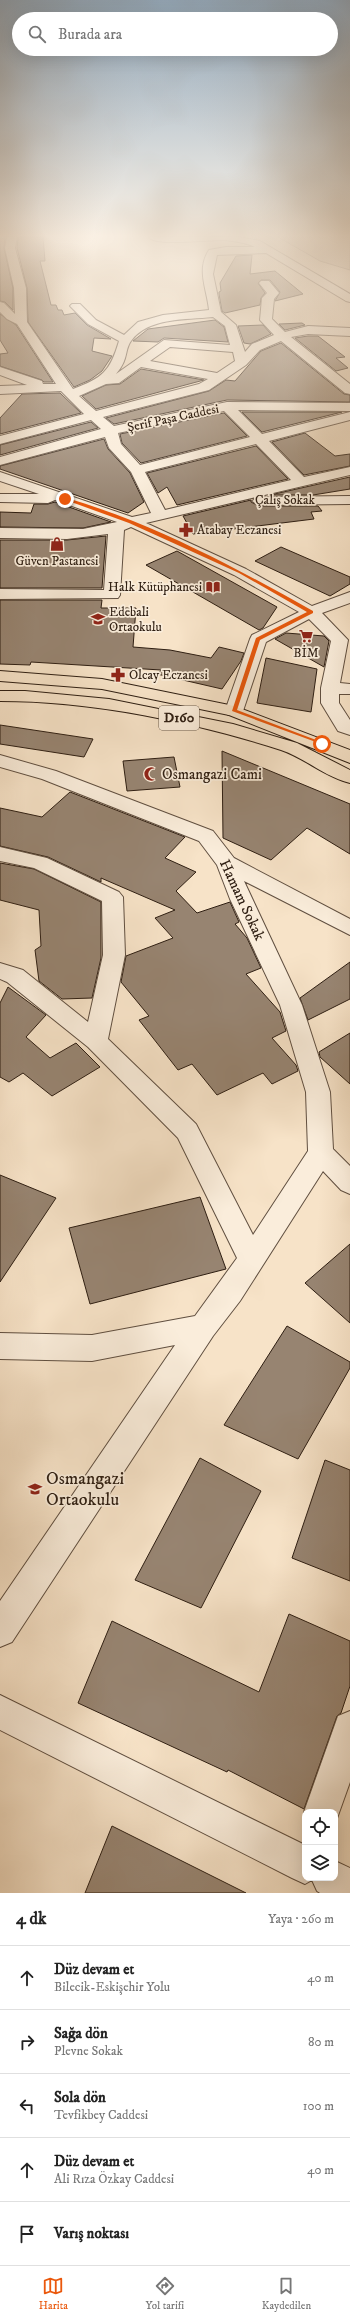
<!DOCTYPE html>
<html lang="tr">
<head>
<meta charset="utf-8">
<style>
  :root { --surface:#fff; --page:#f6f6f6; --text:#222; --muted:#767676; --line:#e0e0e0; --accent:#ea580c }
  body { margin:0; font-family:"IM FELL DW Pica",serif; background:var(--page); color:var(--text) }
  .controls { position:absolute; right:12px; bottom:12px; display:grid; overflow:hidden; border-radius:8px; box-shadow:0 4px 16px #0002 }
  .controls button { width:36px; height:36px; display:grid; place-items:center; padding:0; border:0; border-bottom:1px solid var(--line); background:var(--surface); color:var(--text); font:20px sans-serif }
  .stop { position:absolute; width:12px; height:12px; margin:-9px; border:3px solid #ea580c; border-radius:50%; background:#fff }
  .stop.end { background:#ea580c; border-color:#fff; box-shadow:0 1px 4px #0008 }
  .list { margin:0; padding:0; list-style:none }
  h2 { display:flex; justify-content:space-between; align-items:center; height:52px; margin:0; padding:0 16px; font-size:17px }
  h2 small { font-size:13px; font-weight:400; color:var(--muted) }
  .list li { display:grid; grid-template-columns:26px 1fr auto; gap:12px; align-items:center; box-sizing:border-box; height:64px; padding:0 16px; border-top:1px solid var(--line) }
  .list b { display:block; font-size:15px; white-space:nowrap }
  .list p { margin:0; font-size:13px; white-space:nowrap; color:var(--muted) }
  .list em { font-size:13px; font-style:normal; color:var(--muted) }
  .icon { flex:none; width:22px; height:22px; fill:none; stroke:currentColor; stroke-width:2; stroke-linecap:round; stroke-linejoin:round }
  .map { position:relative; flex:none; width:350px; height:1893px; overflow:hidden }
  .search { position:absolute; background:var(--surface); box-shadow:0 4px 16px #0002; left:12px; right:12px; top:12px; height:44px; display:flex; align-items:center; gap:10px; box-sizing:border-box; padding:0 14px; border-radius:22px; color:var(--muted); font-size:15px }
  .sheet { height:372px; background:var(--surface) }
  nav { display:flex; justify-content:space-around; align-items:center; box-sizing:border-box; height:56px; border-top:1px solid var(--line); background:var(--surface); font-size:11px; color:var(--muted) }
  nav a { display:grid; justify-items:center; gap:2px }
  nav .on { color:var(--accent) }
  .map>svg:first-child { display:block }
  .green { fill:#d5c2a9; stroke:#82705e }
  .building { fill:#978471; stroke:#2e1e12 }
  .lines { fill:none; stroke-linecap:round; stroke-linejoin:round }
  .minor-casing { stroke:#604f40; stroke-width:2 }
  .major-casing { stroke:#2e1e12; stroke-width:2 }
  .minor { fill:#faeddb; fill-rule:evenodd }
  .major { fill:#f7e3c8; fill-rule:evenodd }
  .route { fill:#ea580c }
  .labels { text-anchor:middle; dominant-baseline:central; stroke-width:3.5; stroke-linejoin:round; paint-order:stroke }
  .far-street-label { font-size:13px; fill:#2e1e12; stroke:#faeddb }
  .far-poi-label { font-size:13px; fill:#2e1e12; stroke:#faeddb; text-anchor:start }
  .shield { fill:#faeddb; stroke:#6b5c4e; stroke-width:1 }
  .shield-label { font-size:14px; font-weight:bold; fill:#2e1e12 }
  .poi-label { font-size:15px; fill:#2e1e12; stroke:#faeddb; text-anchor:start }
  .street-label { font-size:15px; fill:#2e1e12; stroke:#faeddb }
  .near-poi-label { font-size:18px; fill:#2e1e12; stroke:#faeddb; text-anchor:start }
</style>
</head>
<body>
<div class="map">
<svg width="350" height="1893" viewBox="0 0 350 1893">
  <rect width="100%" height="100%" fill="#f7e3c8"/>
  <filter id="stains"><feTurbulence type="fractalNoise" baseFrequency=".005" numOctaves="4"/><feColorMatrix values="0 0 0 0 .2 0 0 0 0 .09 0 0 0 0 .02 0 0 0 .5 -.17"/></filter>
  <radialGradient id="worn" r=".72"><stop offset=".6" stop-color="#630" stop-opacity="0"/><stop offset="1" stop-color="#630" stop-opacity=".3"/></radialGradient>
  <path class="green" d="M 278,237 L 350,237 L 350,270 L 320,261 Z"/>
  <path class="building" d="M 18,237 L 43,237 L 45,261 L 40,261 L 51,305 L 56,305 L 58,310 L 62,310 L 64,315 L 75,313 L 87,325 L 111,339 L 94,338 L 92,351 L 112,356 L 102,371 L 90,380 L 74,387 L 28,322 L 27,288 L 17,248 Z
    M 0,238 L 5,238 L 4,248 L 13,288 L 13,310 L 5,302 L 0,301 Z
    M 252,255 L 250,274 L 275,271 L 303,294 L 275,301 L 280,292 L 270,280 L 261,280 L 258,283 L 265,293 L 261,298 L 260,305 L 225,313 L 222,311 L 219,294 L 219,292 L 221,291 L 220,283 L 236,256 Z
    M 0,314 L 16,325 L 53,382 L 44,382 L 42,380 L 0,366 L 0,354 L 8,353 L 0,340 Z
    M 215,320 L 224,327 L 228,342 L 164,338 L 158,342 L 133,341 L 148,329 Z
    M 302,323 L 305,325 L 285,330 L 279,324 Z
    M 263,325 L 271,334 L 250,344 L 244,343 L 238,326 Z
    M 308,336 L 318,336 L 345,357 L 336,358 L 348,368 L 336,371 L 295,338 Z
    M 281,343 L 344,394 L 350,395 L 350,402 L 227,400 L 114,424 L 106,418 L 209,391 L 226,380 L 235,381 L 261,351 Z
    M 141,369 L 204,380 L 96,409 L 82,396 L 106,385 L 120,384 Z
    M 60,393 L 81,413 L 0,434 L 0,418 L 22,394 Z
    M 242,412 L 342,412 L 262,432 Z
    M 224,413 L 247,436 L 141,463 L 122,443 L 120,434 Z
    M 91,422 L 98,428 L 0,455 L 0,445 Z
    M 305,433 L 335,456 L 350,454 L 350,466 L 304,475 L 272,442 Z
    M 104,439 L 108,449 L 130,473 L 144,502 L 128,513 L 0,469 L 0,466 Z
    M 256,446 L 288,479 L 177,505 L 167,487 L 158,493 L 147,473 Z
    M 350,477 L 350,489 L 313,495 L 270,495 Z
    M 251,500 L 251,502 L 259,506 L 318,506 L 322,511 L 311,512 L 314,519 L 193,534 L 183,516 Z
    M 55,502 L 111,522 L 83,528 L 0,527 L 0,512 L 31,513 L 34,504 L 48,504 Z
    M 106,536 L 102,588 L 0,588 L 0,540 L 67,540 Z
    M 281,547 L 350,577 L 350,584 L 330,596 L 255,561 Z
    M 177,551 L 277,607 L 263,628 L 259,630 L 146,565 Z
    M 0,600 L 102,600 L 101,608 L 136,608 L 133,647 L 170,650 L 211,658 L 219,647 L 244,653 L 241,661 L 222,689 L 157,674 L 161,670 L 31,662 L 30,665 L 0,664 Z
    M 286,633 L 324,636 L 329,641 L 324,667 L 275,639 Z
    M 266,658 L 317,669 L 311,712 L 257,703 Z
    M 0,725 L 93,739 L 84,757 L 0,744 Z
    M 222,751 L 350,804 L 350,854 L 307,828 L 271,860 L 223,838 Z
    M 174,757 L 180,787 L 127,791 L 123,761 Z
    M 70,792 L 185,837 L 165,858 L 196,872 L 176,891 L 197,913 L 230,902 L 239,922 L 235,924 L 247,938 L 261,968 L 246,974 L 280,1012 L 286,1031 L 272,1038 L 296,1065 L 298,1071 L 272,1084 L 263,1073 L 217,1095 L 192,1064 L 178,1070 L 139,1020 L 149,1016 L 121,982 L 126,956 L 173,938 L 155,918 L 175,910 L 101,878 L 101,882 L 48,857 L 0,846 L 0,808 L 42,817 Z
    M 0,863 L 34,869 L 101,902 L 101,958 L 92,998 L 62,999 L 39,981 L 35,950 L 41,946 L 39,910 L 0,900 Z
    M 350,962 L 350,999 L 308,1020 L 300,998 Z
    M 8,987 L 46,1015 L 26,1037 L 50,1058 L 76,1043 L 100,1067 L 52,1096 L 23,1073 L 9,1082 L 0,1077 L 0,1003 Z
    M 350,1033 L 350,1084 L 320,1057 L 319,1052 Z
    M 0,1175 L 56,1198 L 0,1282 Z
    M 200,1197 L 226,1269 L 90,1304 L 69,1228 Z
    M 350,1244 L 350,1323 L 305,1283 Z
    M 287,1326 L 350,1362 L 350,1368 L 298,1459 L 224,1425 Z
    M 200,1458 L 261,1491 L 201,1608 L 135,1580 Z
    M 325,1460 L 350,1470 L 350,1581 L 292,1558 Z
    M 289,1614 L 350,1641 L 350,1686 L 341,1713 L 337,1716 L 304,1809 L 228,1770 L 227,1772 L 78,1703 L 112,1621 L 259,1692 Z
    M 112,1826 L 246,1893 L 85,1893 Z"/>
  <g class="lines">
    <defs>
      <path id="minor" d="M 7,237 L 17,237 L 15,248 L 26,288 L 27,322 L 73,389 C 102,378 110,372 119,341 L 88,324 L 70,306 L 72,304 L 80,304 L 96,320 L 124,335 L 138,322 L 163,315 L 209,310 C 207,289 196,270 209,250 L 226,247 L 255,247 C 247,243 234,241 225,240 C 212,239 154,247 149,237 L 239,237 L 260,241 L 350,294 L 350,302 L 346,301 L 266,253 L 217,255 L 213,274 L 221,312 L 236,325 L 245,352 L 252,344 L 274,335 L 260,320 L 262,298 L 267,293 L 259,283 L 261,281 L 269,281 L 279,293 L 274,299 L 272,319 L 285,332 L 308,326 L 350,328 L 350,336 L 308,334 L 291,337 L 350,384 L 350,394 L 345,393 L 281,341 L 260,350 L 246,365 L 209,390 L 103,417 L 114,426 L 227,402 L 350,403 L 350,411 L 238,410 L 262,434 L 350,412 L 350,420 L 269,441 L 304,477 L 350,467 L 350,475 L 146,523 L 246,569 L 312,606 L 350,592 L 350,603 L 322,613 L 348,640 L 340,683 L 350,684 L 350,694 L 339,694 L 339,703 L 350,720 L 350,735 L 338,731 L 321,703 L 321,688 L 331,641 L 309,619 L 266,642 L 243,711 L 240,715 L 228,715 L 225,711 L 250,639 L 252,635 L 299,612 L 234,575 L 131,527 L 124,530 L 120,595 L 118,598 L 0,599 L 0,589 L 104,590 L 108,534 L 67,539 L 0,538 L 0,528 L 83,529 L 117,522 L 55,500 L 48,503 L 0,502 L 0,494 L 39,494 L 0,481 L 0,472 L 132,517 L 151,513 L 131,472 L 109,448 L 105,437 L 0,465 L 0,457 L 101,429 L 91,420 L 0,444 L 0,436 L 84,414 L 61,391 L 0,394 L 0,386 L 27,385 L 0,375 L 0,367 L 42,381 L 43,384 L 56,384 L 17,324 L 7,319 L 0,312 L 0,302 L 4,303 L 15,314 L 14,288 L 5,248 ZM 213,317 L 225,326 L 230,345 L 164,340 L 116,374 C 129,359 124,351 131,341 C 148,317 186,320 213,317 ZM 170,347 L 233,352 L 235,361 L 217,373 L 150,361 ZM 141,367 L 208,379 L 199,384 L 96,411 L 79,396 L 106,384 L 119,383 ZM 224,411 L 250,437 L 140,465 L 121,444 L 118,433 ZM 256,444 L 291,480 L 165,510 L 145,472 Z
        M 350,496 L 350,504 L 259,505 L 252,501 L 259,497 Z
        M 0,755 L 56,771 L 213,831 L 234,858 L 350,919 L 350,935 L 244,881 L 302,1005 L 330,1092 L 333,1149 L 350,1166 L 350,1194 L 341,1190 L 323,1171 L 240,1301 L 213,1336 L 12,1642 L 0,1647 L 0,1601 L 175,1345 L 92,1361 L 0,1359 L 0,1333 L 92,1335 L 195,1316 L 237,1258 L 178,1138 L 88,1047 L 7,982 L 0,979 L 0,963 L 23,970 L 88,1022 L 103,955 L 102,901 L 34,868 L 0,861 L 0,847 L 47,858 L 119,892 L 123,897 L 125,955 L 108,1039 L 196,1124 L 253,1235 L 308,1151 L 306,1092 L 280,1005 L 230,899 L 217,865 L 199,841 L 42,779 L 0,767 Z
        M 0,1695 L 305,1845 L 305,1878 L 335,1878 L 335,1861 L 350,1868 L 350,1893 L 320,1893 L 317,1891 L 312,1880 L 305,1884 L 292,1878 L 0,1730 Z
        M 350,1711 L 350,1782 L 335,1824 L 335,1812 L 305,1812 L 305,1815 L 304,1812 L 338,1716 Z"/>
      <path id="major" d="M 0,671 L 102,679 L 234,706 L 350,750 L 350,763 L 229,715 L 102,689 L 0,681 Z
        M 0,691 L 25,691 L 109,699 L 233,724 L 297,743 L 350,770 L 350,783 C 325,777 305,758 281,750 C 194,722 92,701 0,701 Z"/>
    </defs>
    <use href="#minor" class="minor-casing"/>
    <use href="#major" class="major-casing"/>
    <use href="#minor" class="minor"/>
    <use href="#major" class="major"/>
  </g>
  <linearGradient id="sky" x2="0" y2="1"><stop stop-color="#93acc2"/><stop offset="0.47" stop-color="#fbf2e6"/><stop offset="1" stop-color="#fbf2e6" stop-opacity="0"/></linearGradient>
  <rect width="350" height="502" fill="url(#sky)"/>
  <path class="route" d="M 67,498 C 89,505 111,512 133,521 C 195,546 254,578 313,611 L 313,613 L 260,640 L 237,710 L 324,743 L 324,745 L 232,711 L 256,638 L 307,612 L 239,573 L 182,547 L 129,523 L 63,499 Z"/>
  <defs>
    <symbol id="pharmacy-bare" viewBox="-9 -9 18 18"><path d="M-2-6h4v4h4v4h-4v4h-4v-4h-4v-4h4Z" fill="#8f2418" stroke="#faeddb" stroke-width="2.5" paint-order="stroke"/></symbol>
    <symbol id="shop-bare" viewBox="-9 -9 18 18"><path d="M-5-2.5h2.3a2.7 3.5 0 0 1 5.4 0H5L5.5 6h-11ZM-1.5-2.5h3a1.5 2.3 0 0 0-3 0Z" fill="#8f2418" stroke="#faeddb" stroke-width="2.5" paint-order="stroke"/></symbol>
    <symbol id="library-bare" viewBox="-9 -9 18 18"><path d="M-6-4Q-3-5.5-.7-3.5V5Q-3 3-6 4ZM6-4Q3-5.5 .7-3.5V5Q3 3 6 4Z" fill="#8f2418" stroke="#faeddb" stroke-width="2.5" paint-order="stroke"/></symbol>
    <symbol id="school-bare" viewBox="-9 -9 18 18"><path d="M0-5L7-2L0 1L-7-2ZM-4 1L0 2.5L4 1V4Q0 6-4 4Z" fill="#8f2418" stroke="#faeddb" stroke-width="2.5" paint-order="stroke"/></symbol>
    <symbol id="supermarket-bare" viewBox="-9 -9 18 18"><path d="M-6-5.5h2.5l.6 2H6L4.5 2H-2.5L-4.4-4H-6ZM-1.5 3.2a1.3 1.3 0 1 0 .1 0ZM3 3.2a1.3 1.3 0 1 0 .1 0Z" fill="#8f2418" stroke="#faeddb" stroke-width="2.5" paint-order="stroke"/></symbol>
    <symbol id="mosque-bare" viewBox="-9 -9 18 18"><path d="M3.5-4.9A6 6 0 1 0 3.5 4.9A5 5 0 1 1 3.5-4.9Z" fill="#8f2418" stroke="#faeddb" stroke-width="2.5" paint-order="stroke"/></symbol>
  </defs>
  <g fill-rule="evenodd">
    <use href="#pharmacy-bare" x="176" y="520" width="20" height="20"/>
    <use href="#shop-bare" x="47" y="534" width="20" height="20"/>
    <use href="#library-bare" x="203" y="577" width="20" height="20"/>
    <use href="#school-bare" x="88" y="609" width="20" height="20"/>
    <use href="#supermarket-bare" x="296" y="626" width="20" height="20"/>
    <use href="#pharmacy-bare" x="108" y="665" width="20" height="20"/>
    <use href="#mosque-bare" x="141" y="764" width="20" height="20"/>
    <use href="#school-bare" x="25" y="1479" width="20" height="20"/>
  </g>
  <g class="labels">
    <g class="far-street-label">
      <text transform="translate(173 418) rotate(-12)">Şerif Paşa Caddesi</text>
      <text x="285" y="500">Çalış Sokak</text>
    </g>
    <g class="far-poi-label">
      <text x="197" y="530">Atabay Eczanesi</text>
      <text x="57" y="561" text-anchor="middle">Güven Pastanesi</text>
      <text x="202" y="587" text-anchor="end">Halk Kütüphanesi</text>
      <text x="109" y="612">Edebali<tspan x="109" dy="15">Ortaokulu</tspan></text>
      <text x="306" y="653" text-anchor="middle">BİM</text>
      <text x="129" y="675">Olcay Eczanesi</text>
    </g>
    <rect class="shield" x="159" y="706" width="40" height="24" rx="3"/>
    <g class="shield-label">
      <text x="179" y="718">D160</text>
    </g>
    <g class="poi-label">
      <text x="162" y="774">Osmangazi Cami</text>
    </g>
    <g class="street-label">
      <text transform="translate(242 900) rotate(65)">Hamam Sokak</text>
    </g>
    <g class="near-poi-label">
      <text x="46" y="1479">Osmangazi<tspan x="46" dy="21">Ortaokulu</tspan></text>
    </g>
  </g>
  <rect width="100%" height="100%" filter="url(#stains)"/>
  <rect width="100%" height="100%" fill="url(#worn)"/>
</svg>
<div class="controls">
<button><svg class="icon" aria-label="locate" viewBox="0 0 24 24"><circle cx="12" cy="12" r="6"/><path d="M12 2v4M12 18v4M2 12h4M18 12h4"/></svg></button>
<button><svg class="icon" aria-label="layers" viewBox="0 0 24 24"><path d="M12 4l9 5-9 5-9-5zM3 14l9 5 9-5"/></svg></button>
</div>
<div class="stop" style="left:322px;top:744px"></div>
<div class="stop end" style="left:65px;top:499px"></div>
<div class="search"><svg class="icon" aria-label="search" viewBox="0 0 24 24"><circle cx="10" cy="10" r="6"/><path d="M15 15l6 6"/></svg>Burada ara</div>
</div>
<section class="sheet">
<h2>4 dk<small>Yaya · 260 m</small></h2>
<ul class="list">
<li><svg class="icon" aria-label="ahead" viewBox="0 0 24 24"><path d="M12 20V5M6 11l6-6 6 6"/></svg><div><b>Düz devam et</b><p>Bilecik-Eskişehir Yolu</p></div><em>40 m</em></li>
<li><svg class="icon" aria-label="right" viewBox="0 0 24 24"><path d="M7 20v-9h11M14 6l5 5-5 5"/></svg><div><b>Sağa dön</b><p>Plevne Sokak</p></div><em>80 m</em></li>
<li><svg class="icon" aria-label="left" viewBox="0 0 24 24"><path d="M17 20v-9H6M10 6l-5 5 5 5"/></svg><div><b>Sola dön</b><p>Tevfikbey Caddesi</p></div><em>100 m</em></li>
<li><svg class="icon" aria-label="ahead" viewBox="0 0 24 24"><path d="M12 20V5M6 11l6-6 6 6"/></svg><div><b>Düz devam et</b><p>Ali Rıza Özkay Caddesi</p></div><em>40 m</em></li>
<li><svg class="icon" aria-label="arrive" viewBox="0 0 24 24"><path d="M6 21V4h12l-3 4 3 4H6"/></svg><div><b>Varış noktası</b></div></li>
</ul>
</section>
<nav>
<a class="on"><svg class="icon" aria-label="map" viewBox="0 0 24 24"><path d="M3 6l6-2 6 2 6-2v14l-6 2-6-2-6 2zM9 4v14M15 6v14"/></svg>Harita</a>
<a><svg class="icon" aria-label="directions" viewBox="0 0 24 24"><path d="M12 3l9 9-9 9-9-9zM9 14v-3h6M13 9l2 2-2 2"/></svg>Yol tarifi</a>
<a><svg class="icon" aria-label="saved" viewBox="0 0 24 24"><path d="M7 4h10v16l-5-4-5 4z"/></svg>Kaydedilen</a>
</nav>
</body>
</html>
